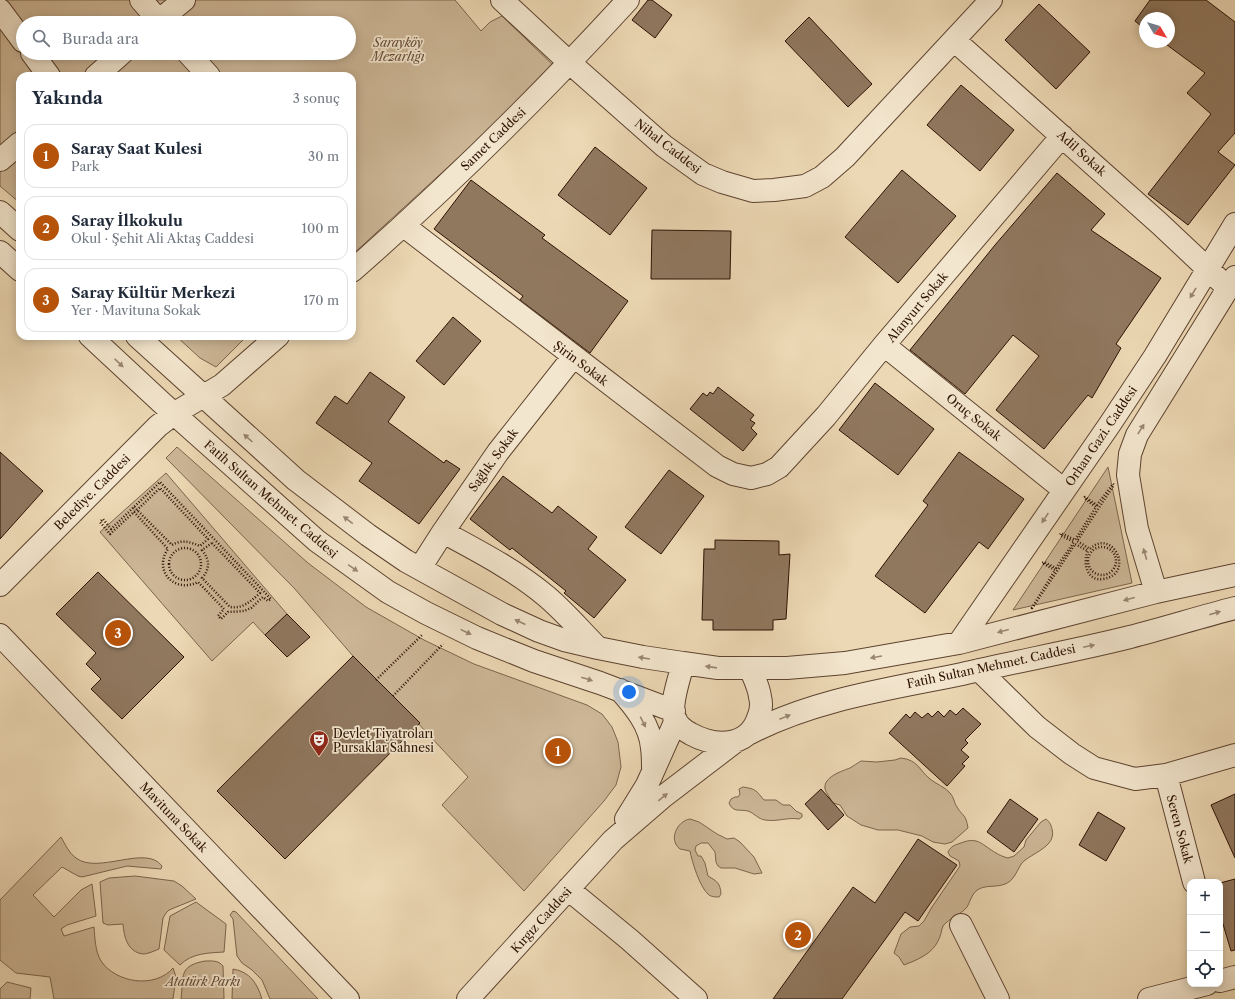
<!DOCTYPE html>
<html lang="tr">
<head>
<meta charset="utf-8">
<style>
  :root { --surface:#fff; --page:#f6f6f7; --text:#1f2937; --muted:#747a83; --line:#e0e1e3; --accent:#b45309 }
  body { margin:0; font-family:"Libre Caslon Text",serif; background:var(--page); color:var(--text) }
  .controls { position:absolute; right:12px; bottom:12px; display:grid; overflow:hidden; border-radius:8px; box-shadow:0 2px 10px #0003 }
  .controls button { width:36px; height:36px; display:grid; place-items:center; padding:0; border:0; border-bottom:1px solid var(--line); background:var(--surface); color:var(--text); font:20px sans-serif }
  .compass { position:absolute; left:1139px; top:12px; width:36px; height:36px; border-radius:50%; background:var(--surface); box-shadow:0 2px 10px #0003; rotate:128deg }
  .you { position:absolute; left:629px; top:692px; width:14px; height:14px; margin:-10px; border:3px solid #fff; border-radius:50%; background:#1a73e8; box-shadow:0 0 0 6px #1a73e833 }
  .badge { display:grid; place-items:center; width:26px; height:26px; border-radius:50%; background:var(--accent); color:#fff; font-size:13px; font-weight:700 }
  .pin { position:absolute; translate:-50% -50%; border:2px solid #fff; box-shadow:0 1px 4px #0006 }
  .list { margin:0; padding:0; list-style:none }
  h2 { display:flex; justify-content:space-between; align-items:center; height:52px; margin:0; padding:0 16px; font-size:17px }
  h2 small { font-size:13px; font-weight:400; color:var(--muted) }
  .list li { display:grid; grid-template-columns:26px 1fr auto; gap:12px; align-items:center; box-sizing:border-box; height:64px; margin:0 8px 8px; padding:0 8px; border:1px solid var(--line); border-radius:12px }
  .list b { display:block; font-size:15px; white-space:nowrap }
  .list p { margin:0; font-size:13px; white-space:nowrap; color:var(--muted) }
  .list em { font-size:13px; font-style:normal; color:var(--muted) }
  .icon { flex:none; width:22px; height:22px; fill:none; stroke:currentColor; stroke-width:2; stroke-linecap:round; stroke-linejoin:round }
  .map { position:relative; flex:none; width:1235px; height:999px; overflow:hidden }
  .search { position:absolute; background:var(--surface); box-shadow:0 2px 10px #0003; left:16px; top:16px; width:340px; height:44px; display:flex; align-items:center; gap:10px; box-sizing:border-box; padding:0 14px; border-radius:22px; color:var(--muted); font-size:15px }
  .panel { position:absolute; background:var(--surface); box-shadow:0 2px 10px #0003; left:16px; top:72px; width:340px; height:268px; border-radius:12px }
  .map>svg:first-child { display:block }
  .green { fill:#ccb696; stroke:#7c644c; fill-rule:evenodd }
  .building { fill:#90785f; stroke:#2d1103 }
  .lines { fill:none; stroke-linecap:round; stroke-linejoin:round }
  .minor-casing { stroke:#5d432f; stroke-width:24 }
  .path { stroke:#2d1103; stroke-width:2.5; stroke-dasharray:1 2; stroke-linecap:butt }
  .minor { stroke:#f3e6ce; stroke-width:22 }
  .oneway { fill:#9a8673 }
  .labels { text-anchor:middle; dominant-baseline:central; stroke-width:3.5; stroke-linejoin:round; paint-order:stroke }
  .park-label { font-size:12px; font-style:italic; fill:#654b36; stroke:#f3e6ce }
  .street-label { font-size:12px; fill:#2d1103; stroke:#f3e6ce }
  .poi-label { font-size:12px; fill:#2d1103; stroke:#f3e6ce; text-anchor:start }
</style>
</head>
<body>
<div class="map">
<svg width="1235" height="999" viewBox="0 0 1235 999">
  <rect width="100%" height="100%" fill="#ecd8b4"/>
  <filter id="stains"><feTurbulence type="fractalNoise" baseFrequency=".005" numOctaves="4"/><feColorMatrix values="0 0 0 0 .2 0 0 0 0 .09 0 0 0 0 .02 0 0 0 .5 -.17"/></filter>
  <radialGradient id="worn" r=".72"><stop offset=".6" stop-color="#630" stop-opacity="0"/><stop offset="1" stop-color="#630" stop-opacity=".3"/></radialGradient>
  <path class="green" d="M 0,0 L 455,0 L 481,31 L 490,22 L 502,16 L 556,68 L 352,255 L 352,76 L 20,76 L 20,203 L 0,186 ZM 23,23 L 349,23 L 349,53 L 23,53 Z
    M 176,336 L 247,336 L 216,367 L 200,358 Z
    M 177,447 L 308,563 L 366,607 L 424,640 L 474,664 L 587,705 L 602,714 L 612,727 L 618,742 L 621,767 L 616,785 L 604,801 L 524,891 L 442,805 L 468,777 L 401,705 L 353,656 L 294,588 L 166,458 Z
    M 1108,467 L 1132,583 L 1013,610 Z
    M 166,473 L 287,614 L 265,635 L 253,622 L 212,661 L 100,532 Z
    M 901,758 C 918,760 919,770 930,779 C 936,784 945,787 950,793 C 954,797 954,803 957,807 C 963,817 966,814 968,828 L 952,842 L 945,844 L 933,842 L 922,836 L 898,830 L 878,830 L 861,825 L 847,816 L 840,805 L 833,803 C 831,799 826,793 825,789 C 823,777 842,771 850,768 C 854,766 857,763 861,761 L 877,762 L 895,760 Z
    M 743,787 C 757,789 756,791 764,800 L 776,800 L 783,805 L 790,805 L 796,811 L 802,814 L 802,817 L 799,819 C 788,817 777,822 765,820 C 758,819 754,813 748,811 C 740,809 733,813 729,803 L 731,799 L 735,797 L 738,797 L 740,794 L 739,789 Z
    M 690,819 L 699,822 L 717,834 L 727,839 L 734,838 L 740,842 L 754,857 L 762,873 L 754,874 L 735,868 L 721,868 L 718,866 L 716,862 L 715,852 L 708,843 L 701,843 L 696,846 L 695,850 L 698,856 L 701,856 L 705,863 L 708,876 C 718,882 720,883 721,894 L 719,897 C 715,897 712,897 709,895 C 700,888 692,862 690,851 C 687,850 683,850 680,849 C 668,840 677,821 690,819 Z
    M 1046,819 C 1050,822 1051,825 1052,829 C 1057,847 1031,853 1022,863 C 1017,870 1014,881 1005,884 C 996,888 984,884 976,891 C 971,896 970,902 967,907 C 961,915 949,918 943,926 C 941,931 941,936 938,941 C 932,954 917,960 904,965 L 899,957 L 894,953 L 901,934 L 910,927 L 919,926 L 924,921 L 932,907 L 960,866 L 959,861 L 950,856 L 948,852 C 951,846 955,845 961,843 C 978,836 982,845 996,853 C 999,855 1004,857 1008,858 L 1014,856 L 1024,847 L 1026,840 L 1041,822 Z
    M 61,837 C 65,844 69,853 76,858 C 98,875 146,844 162,866 L 161,869 L 127,866 L 82,877 L 78,876 L 62,867 L 33,895 L 54,917 L 81,890 L 92,884 L 96,916 L 67,925 L 61,929 L 64,936 L 94,927 C 95,938 95,951 101,961 C 116,983 155,989 173,968 L 176,977 L 173,999 L 54,999 L 50,977 L 16,973 L 0,960 L 0,900 Z
    M 135,876 L 174,881 L 182,886 L 196,899 L 169,910 L 166,913 L 163,918 L 159,949 C 154,951 148,954 143,954 C 127,952 124,936 123,924 L 108,925 L 103,923 L 100,882 L 109,878 Z
    M 196,902 L 226,924 L 226,926 L 224,952 C 208,953 192,953 180,965 L 164,950 L 170,916 Z
    M 233,911 L 236,912 L 318,999 L 270,999 L 262,980 L 252,970 L 242,963 L 237,956 L 233,919 L 230,915 Z
    M 205,961 C 212,961 218,960 223,966 L 224,999 L 181,999 C 184,976 178,966 205,961 Z
    M 233,969 C 250,972 257,983 262,999 L 232,999 Z
    M 7,982 L 31,988 L 30,999 L 0,999 L 0,989 Z"/>
  <path class="building" d="M 648,0 L 652,0 L 672,15 L 655,38 L 632,20 Z
    M 1150,0 L 1206,0 L 1235,22 L 1235,133 L 1218,152 L 1235,165 L 1188,225 L 1148,194 L 1211,114 L 1187,93 L 1205,73 L 1163,42 L 1169,42 L 1169,18 L 1145,18 L 1145,29 L 1135,21 Z
    M 1039,4 L 1090,52 L 1056,89 L 1005,40 Z
    M 809,17 L 872,84 L 848,107 L 785,41 Z
    M 961,85 L 1014,130 L 980,171 L 927,125 Z
    M 595,147 L 647,188 L 610,235 L 558,195 Z
    M 902,170 L 956,216 L 898,283 L 845,237 Z
    M 1057,173 L 1105,214 L 1091,230 L 1161,278 L 1116,344 L 1121,348 L 1092,398 L 1088,395 L 1044,449 L 996,410 L 1039,356 L 1013,335 L 965,394 L 910,350 L 995,245 Z
    M 471,180 L 545,235 L 542,238 L 628,301 L 590,353 L 520,300 L 523,296 L 434,229 Z
    M 652,230 L 731,231 L 730,279 L 651,279 Z
    M 453,317 L 481,341 L 444,385 L 416,361 Z
    M 370,372 L 405,397 L 388,422 L 444,463 L 446,460 L 460,469 L 419,524 L 359,481 L 372,463 L 316,423 L 335,396 L 347,404 Z
    M 875,383 L 934,429 L 898,475 L 839,430 Z
    M 718,387 L 754,415 L 750,420 L 755,423 L 751,428 L 757,434 L 743,451 L 690,409 L 703,393 L 707,396 L 710,392 L 713,394 Z
    M 0,452 L 43,491 L 0,539 Z
    M 959,452 L 1024,499 L 988,549 L 979,542 L 925,613 L 875,576 L 928,505 L 923,501 Z
    M 669,470 L 704,496 L 661,554 L 625,527 Z
    M 503,476 L 552,513 L 558,506 L 597,537 L 588,549 L 626,580 L 594,618 L 564,593 L 566,591 L 512,548 L 510,550 L 470,519 Z
    M 715,540 L 779,541 L 779,555 L 790,554 L 786,619 L 773,620 L 773,630 L 713,630 L 713,620 L 702,620 L 704,549 L 715,549 Z
    M 98,572 L 184,657 L 122,719 L 91,689 L 101,679 L 86,664 L 96,653 L 56,614 Z
    M 287,614 L 310,637 L 287,657 L 265,635 Z
    M 353,656 L 420,723 L 285,859 L 217,791 Z
    M 963,708 L 981,724 L 965,740 L 968,743 L 961,750 L 969,757 L 962,764 L 965,766 L 947,786 L 889,733 L 906,714 L 910,718 L 915,712 L 922,718 L 928,713 L 932,717 L 938,711 L 944,717 L 950,710 L 956,715 Z
    M 821,789 L 844,815 L 828,830 L 805,804 Z
    M 1235,794 L 1235,858 L 1211,805 Z
    M 1010,799 L 1038,819 L 1014,852 L 987,832 Z
    M 1098,812 L 1125,828 L 1106,861 L 1079,845 Z
    M 918,839 L 957,865 L 918,921 L 905,912 L 842,999 L 773,999 L 853,887 L 875,903 Z
    M 1235,879 L 1235,950 L 1231,951 L 1220,914 L 1220,883 Z"/>
  <g class="lines">
    <defs>
      <path id="minor" d="M 141,0 L 161,23
        M 502,0 L 570,63 L 664,146 L 703,174 L 722,182 L 753,191 L 774,190 L 805,186 L 822,177 L 845,157 L 991,0
        M 0,10 L 23,41
        M 156,23 L 184,0
        M 954,40 L 1160,224 L 1228,288
        M 32,53 L 49,76
        M 188,53 L 209,76
        M 96,76 L 122,53
        M 0,160 L 20,143
        M 0,212 L 20,230
        M 404,226 L 717,466 L 733,474 L 751,478 L 767,474 L 779,467 L 826,416 L 884,345 L 1062,136
        M 0,252 L 20,270
        M 352,271 C 449,186 541,95 628,0
        M 90,336 L 162,403 L 317,541 L 388,592 L 426,613 L 477,638 L 534,661 L 600,683 L 674,711
        M 137,336 L 296,480 L 368,535 L 406,561 L 502,614 L 539,631 L 564,640 L 598,648 L 643,657 L 683,663
        M 884,345 L 1064,490
        M 443,532 C 478,551 515,570 546,596 C 565,612 581,631 598,648
        M 420,568 L 443,532 L 498,452 L 573,357
        M 0,585 L 158,426 L 175,413 L 222,385 L 278,336
        M 1156,592 L 1137,529 L 1128,475 L 1130,454 L 1137,435 L 1235,277
        M 0,635 L 348,999
        M 959,643 L 1110,424 L 1155,356 L 1235,224
        M 750,668 C 754,678 759,687 760,697 C 762,704 761,711 758,718 C 748,748 715,747 691,734 C 685,731 677,725 674,717 C 670,703 680,677 683,663 L 718,668 L 787,668 L 845,663 L 959,643 L 1156,592 L 1235,575
        M 979,670 L 1037,727 L 1072,754 L 1094,768 L 1135,779 L 1166,775 L 1235,755
        M 620,690 C 635,707 650,725 652,748 C 653,755 653,761 653,768
        M 750,733 C 816,699 890,689 962,674 C 1018,661 1074,651 1130,637 C 1165,628 1200,617 1235,608
        M 1166,775 L 1194,882
        M 626,819 L 647,785 L 676,720
        M 568,889 L 630,940 L 696,999
        M 961,925 L 998,999
        M 1220,981 L 1235,977
        M 468,999 L 613,840 L 664,796 L 736,741
        M 1149,999 L 1207,984"/>
    </defs>
    <use href="#minor" class="minor-casing"/>
    <path class="path" d="M 1113,484 L 1114,485 L 1077,541 L 1090,549 C 1112,527 1136,574 1103,579 C 1088,582 1082,563 1088,551 L 1075,544 L 1033,607 L 1032,608 L 1055,570 L 1042,563 L 1044,562 L 1056,568 L 1074,542 L 1060,535 L 1061,533 L 1075,540 L 1096,507 L 1084,498 L 1085,497 L 1097,505 Z
      M 134,512 L 168,549 C 153,570 174,594 198,582 L 224,609 L 218,616 L 221,619 L 228,612 L 244,611 L 251,608 L 263,597 L 268,601 L 271,599 L 160,482 L 111,529 L 103,519 L 100,522 L 110,534 L 134,512 L 137,510 L 160,488 L 208,539 L 200,546 C 190,542 182,539 172,545 L 134,507
      M 212,543 L 260,593 C 251,601 243,609 230,607 L 202,578 C 210,569 210,560 202,550 Z
      M1088 561a14 14 0 1 1 28 0a14 14 0 1 1-28 0Z
      M169 564a16 16 0 1 1 32 0a16 16 0 1 1-32 0Z
      M 376,680 L 422,635
      M 393,696 L 443,644"/>
    <use href="#minor" class="minor"/>
  </g>
  <defs><path id="oneway-solid" d="M-6-.8H1V-3.2L6.5 0L1 3.2V.8H-6Z"/></defs>
  <g class="oneway">
    <use href="#oneway-solid" transform="translate(1193 293) rotate(121)"/>
    <use href="#oneway-solid" transform="translate(119 363) rotate(43)"/>
    <use href="#oneway-solid" transform="translate(1141 429) rotate(-58)"/>
    <use href="#oneway-solid" transform="translate(248 438) rotate(-138)"/>
    <use href="#oneway-solid" transform="translate(1045 518) rotate(124)"/>
    <use href="#oneway-solid" transform="translate(348 520) rotate(-143)"/>
    <use href="#oneway-solid" transform="translate(1145 554) rotate(-106)"/>
    <use href="#oneway-solid" transform="translate(353 568) rotate(35)"/>
    <use href="#oneway-solid" transform="translate(1129 599) rotate(165)"/>
    <use href="#oneway-solid" transform="translate(1215 613) rotate(-16)"/>
    <use href="#oneway-solid" transform="translate(520 622) rotate(-155)"/>
    <use href="#oneway-solid" transform="translate(1003 631) rotate(165)"/>
    <use href="#oneway-solid" transform="translate(466 632) rotate(26)"/>
    <use href="#oneway-solid" transform="translate(1089 646) rotate(-12)"/>
    <use href="#oneway-solid" transform="translate(876 657) rotate(170)"/>
    <use href="#oneway-solid" transform="translate(644 658) rotate(-171)"/>
    <use href="#oneway-solid" transform="translate(711 667) rotate(-172)"/>
    <use href="#oneway-solid" transform="translate(587 679) rotate(18)"/>
    <use href="#oneway-solid" transform="translate(785 717) rotate(-22)"/>
    <use href="#oneway-solid" transform="translate(643 722) rotate(63)"/>
    <use href="#oneway-solid" transform="translate(663 797) rotate(-39)"/>
  </g>
  <defs>
    <symbol id="theatre-pin" viewBox="-11 -11 22 30"><path d="M0 17L-7.5 6A9.5 9.5 0 1 1 7.5 6Z" fill="#8f2418" stroke="#f3e6ce"/><path d="M-5-5.5Q0-4 5-5.5V0Q5 5 0 6Q-5 5-5 0ZM-3.3-2.5H-1v1.5H-3.3ZM1-2.5H3.3v1.5H1ZM-2.8 1Q0 5.5 2.8 1Z" fill="#fff"/></symbol>
  </defs>
  <g fill-rule="evenodd">
    <use href="#theatre-pin" x="308" y="729" width="22" height="30"/>
  </g>
  <g class="labels">
    <g class="park-label">
      <text x="398" y="42">Sarayköy<tspan x="398" dy="14">Mezarlığı</tspan></text>
      <text x="203" y="981">Atatürk Parkı</text>
    </g>
    <g class="street-label">
      <text transform="translate(493 139) rotate(-44)">Samet Caddesi</text>
      <text transform="translate(668 146) rotate(38)">Nihal Caddesi</text>
      <text transform="translate(1082 153) rotate(42)">Adil Sokak</text>
      <text transform="translate(917 307) rotate(-50)">Alanyurt Sokak</text>
      <text transform="translate(581 363) rotate(37)">Şirin Sokak</text>
      <text transform="translate(974 417) rotate(39)">Oruç Sokak</text>
      <text transform="translate(1101 436) rotate(-56)">Orhan Gazi. Caddesi</text>
      <text transform="translate(493 460) rotate(-54)">Sağlık. Sokak</text>
      <text transform="translate(92 492) rotate(-45)">Belediye. Caddesi</text>
      <text transform="translate(271 499) rotate(41)">Fatih Sultan Mehmet. Caddesi</text>
      <text transform="translate(991 666) rotate(-12)">Fatih Sultan Mehmet. Caddesi</text>
      <text transform="translate(174 817) rotate(46)">Mavituna Sokak</text>
      <text transform="translate(1180 829) rotate(75)">Seren Sokak</text>
      <text transform="translate(541 920) rotate(-48)">Kırgız Caddesi</text>
    </g>
    <g class="poi-label">
      <text x="333" y="733">Devlet Tiyatroları<tspan x="333" dy="14">Pursaklar Sahnesi</tspan></text>
    </g>
  </g>
  <rect width="100%" height="100%" filter="url(#stains)"/>
  <rect width="100%" height="100%" fill="url(#worn)"/>
</svg>
<div class="controls">
<button>+</button>
<button>−</button>
<button><svg class="icon" aria-label="locate" viewBox="0 0 24 24"><circle cx="12" cy="12" r="6"/><path d="M12 2v4M12 18v4M2 12h4M18 12h4"/></svg></button>
</div>
<svg class="compass" viewBox="-18 -18 36 36"><path d="M0-13l5 13h-10z" fill="#e53935"/><path d="M0 13l5-13h-10z" fill="#747a83"/></svg>
<div class="you"></div>
<div class="pin badge" style="left:558px;top:751px">1</div>
<div class="pin badge" style="left:798px;top:935px">2</div>
<div class="pin badge" style="left:118px;top:633px">3</div>
<div class="search"><svg class="icon" aria-label="search" viewBox="0 0 24 24"><circle cx="10" cy="10" r="6"/><path d="M15 15l6 6"/></svg>Burada ara</div>
<section class="panel">
<h2>Yakında<small>3 sonuç</small></h2>
<ul class="list">
<li><span class="badge">1</span><div><b>Saray Saat Kulesi</b><p>Park</p></div><em>30 m</em></li>
<li><span class="badge">2</span><div><b>Saray İlkokulu</b><p>Okul · Şehit Ali Aktaş Caddesi</p></div><em>100 m</em></li>
<li><span class="badge">3</span><div><b>Saray Kültür Merkezi</b><p>Yer · Mavituna Sokak</p></div><em>170 m</em></li>
</ul>
</section>
</div>
</body>
</html>
